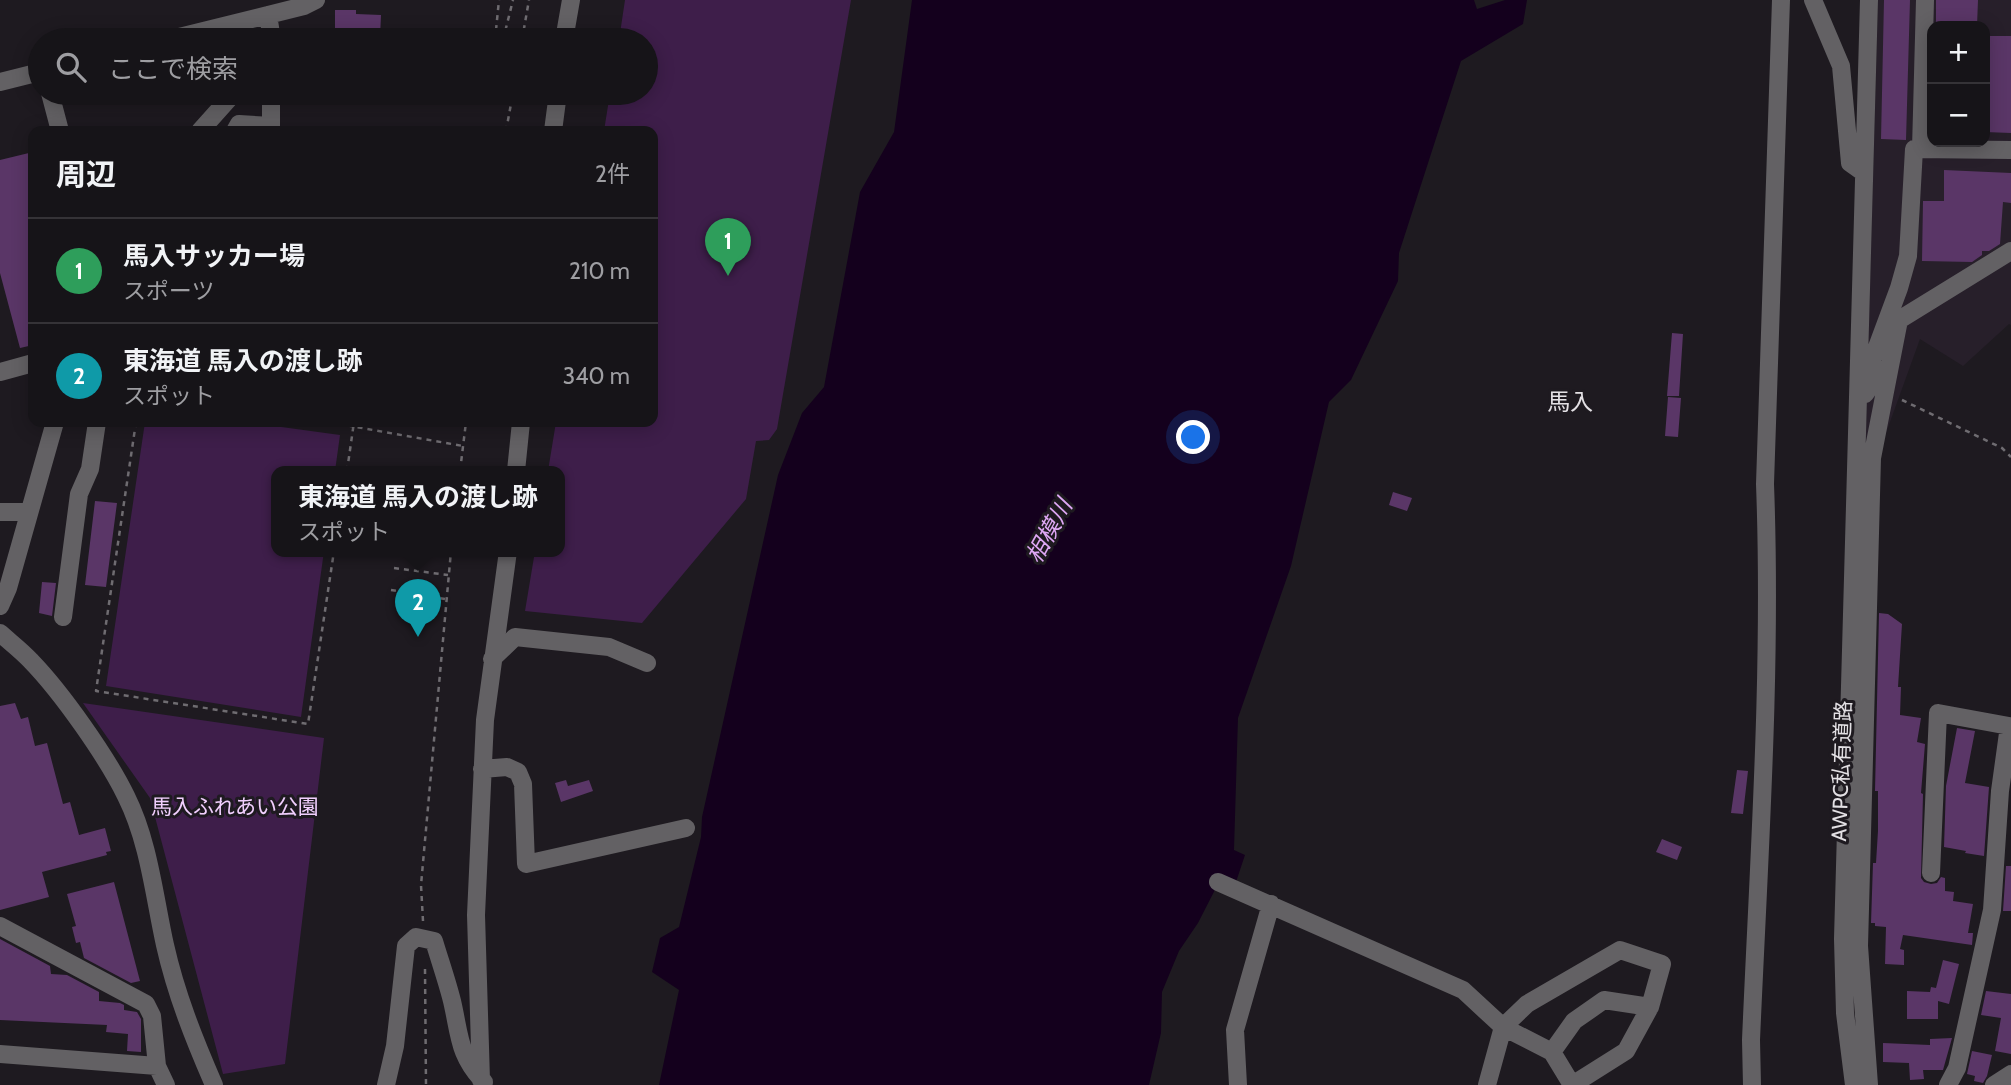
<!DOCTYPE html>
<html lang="ja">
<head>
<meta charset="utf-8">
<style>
  :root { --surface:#161418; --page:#232125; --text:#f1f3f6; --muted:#9e9ea2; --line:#353337; --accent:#0b8043 }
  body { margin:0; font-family:Cabin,"Noto Sans JP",sans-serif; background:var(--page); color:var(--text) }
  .controls { position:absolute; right:21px; top:21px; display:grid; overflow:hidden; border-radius:14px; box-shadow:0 4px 18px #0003 }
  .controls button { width:63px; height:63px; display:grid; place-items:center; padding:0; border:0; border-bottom:2px solid var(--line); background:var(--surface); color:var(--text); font:35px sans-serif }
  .you { position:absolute; left:1194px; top:438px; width:24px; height:24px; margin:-18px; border:5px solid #fff; border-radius:50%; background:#1a73e8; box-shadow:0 0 0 10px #1a73e833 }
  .badge { display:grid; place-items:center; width:46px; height:46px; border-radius:50%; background:var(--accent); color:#fff; font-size:23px; font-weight:700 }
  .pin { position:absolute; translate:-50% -58px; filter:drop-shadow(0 2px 4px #0008) }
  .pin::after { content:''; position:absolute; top:37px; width:24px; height:21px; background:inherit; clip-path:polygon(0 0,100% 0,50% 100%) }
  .popup { position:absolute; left:271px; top:466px; width:294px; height:91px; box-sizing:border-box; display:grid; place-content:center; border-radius:14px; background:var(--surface); filter:drop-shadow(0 2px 5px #0005); font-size:23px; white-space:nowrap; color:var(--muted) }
  .popup b { font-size:26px; color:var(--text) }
  .popup::after { content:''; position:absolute; left:50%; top:100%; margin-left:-14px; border:14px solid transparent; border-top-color:var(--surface) }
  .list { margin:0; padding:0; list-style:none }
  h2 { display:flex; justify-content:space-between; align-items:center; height:91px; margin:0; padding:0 28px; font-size:30px }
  h2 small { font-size:23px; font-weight:400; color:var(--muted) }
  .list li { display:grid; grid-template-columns:46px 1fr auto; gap:21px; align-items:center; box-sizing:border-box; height:105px; padding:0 28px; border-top:2px solid var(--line) }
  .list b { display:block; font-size:26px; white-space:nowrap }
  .list p { margin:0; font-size:23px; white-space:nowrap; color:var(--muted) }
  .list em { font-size:23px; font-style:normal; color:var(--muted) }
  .icon { flex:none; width:38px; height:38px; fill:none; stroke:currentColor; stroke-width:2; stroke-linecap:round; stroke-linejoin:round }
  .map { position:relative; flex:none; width:2011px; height:1085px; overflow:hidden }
  .search { position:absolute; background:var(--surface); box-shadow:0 4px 18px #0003; left:28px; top:28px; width:630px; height:77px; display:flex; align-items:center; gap:18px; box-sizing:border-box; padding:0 24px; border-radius:38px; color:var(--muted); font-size:26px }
  .panel { position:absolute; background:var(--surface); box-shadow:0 4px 18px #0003; left:28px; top:126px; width:630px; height:301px; border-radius:14px }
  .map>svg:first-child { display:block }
  .built { fill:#271f2a; fill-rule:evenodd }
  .green { fill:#3e1e4a }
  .water { fill:#14001d }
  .building { fill:#5a3667 }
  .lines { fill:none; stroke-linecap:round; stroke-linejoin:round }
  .path { stroke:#6f6c71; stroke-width:2.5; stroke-dasharray:5 5; stroke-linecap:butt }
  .minor { stroke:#636164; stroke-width:18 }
  .labels { text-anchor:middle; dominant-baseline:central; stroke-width:6; stroke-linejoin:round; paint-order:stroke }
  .street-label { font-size:21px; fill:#e3e0e4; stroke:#1e1a20 }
  .park-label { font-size:21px; fill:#f1cffe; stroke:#1e1a20 }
  .neighbourhood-label { font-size:23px; fill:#e3e0e4; stroke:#1e1a20 }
  .water-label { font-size:23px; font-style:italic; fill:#dea7f4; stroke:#1e1a20 }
</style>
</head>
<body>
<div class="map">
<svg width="2011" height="1085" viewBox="0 0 2011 1085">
  <rect width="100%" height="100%" fill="#1e1a20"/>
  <path class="built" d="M 1878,0 L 2011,0 L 2011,325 L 2009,324 L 1963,366 L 1920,339 L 1877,458 L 1865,458 ZM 1932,26 L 1985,26 L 1985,142 L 1932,142 Z"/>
  <path class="green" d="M 625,0 L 851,0 L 777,429 L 769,440 L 756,441 L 746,499 L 642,623 L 525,611 L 535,551 L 560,551 L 560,471 L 548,471 L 556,422 L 653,422 L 653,131 L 604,131 L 610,93 L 646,93 L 646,40 L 619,40 Z
    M 145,422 L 245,422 L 340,435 L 335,471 L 276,471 L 276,551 L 324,551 L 301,717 L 106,686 Z
    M 83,703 L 324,738 L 285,1064 L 223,1074 L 150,798 Z"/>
  <path class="water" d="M 912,0 L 1474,0 L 1477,9 L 1505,0 L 1527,0 L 1523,24 L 1461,61 L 1399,253 L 1398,281 L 1351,380 L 1329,402 L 1291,566 L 1238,718 L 1234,850 L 1245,855 L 1236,882 L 1220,880 L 1198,923 L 1179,951 L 1162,992 L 1161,1033 L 1149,1085 L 659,1085 L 679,990 L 652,972 L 660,938 L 679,927 L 701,837 L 702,817 L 778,475 L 802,413 L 824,387 L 860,192 L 894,132 Z"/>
  <path class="building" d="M 1884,0 L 1910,0 L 1906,140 L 1881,139 Z
    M 1936,0 L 1978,0 L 1977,26 L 1936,26 Z
    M 335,10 L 356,10 L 356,14 L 381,15 L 380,38 L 335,35 Z
    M 1985,36 L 2011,36 L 2011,133 L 1985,132 Z
    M 33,152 L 33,217 L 29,219 L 33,236 L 33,345 L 20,348 L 0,273 L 0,160 Z
    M 1944,170 L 2011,173 L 2011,203 L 2003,202 L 2000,244 L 1989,251 L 1982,251 L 1982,255 L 1972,262 L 1922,261 L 1923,201 L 1944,201 Z
    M 1672,333 L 1683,334 L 1679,396 L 1667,396 Z
    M 1668,397 L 1681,398 L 1678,437 L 1665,436 Z
    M 1393,492 L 1412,498 L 1407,511 L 1389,505 Z
    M 95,501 L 117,503 L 106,587 L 85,585 Z
    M 42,582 L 56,583 L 52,616 L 39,613 Z
    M 1879,613 L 1888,614 L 1902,624 L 1898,687 L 1901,687 L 1900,715 L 1921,718 L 1917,742 L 1925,744 L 1921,793 L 1923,794 L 1921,878 L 1924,882 L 1931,884 L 1937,883 L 1941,877 L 1945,878 L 1945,891 L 1954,892 L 1953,901 L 1973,904 L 1968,933 L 1973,933 L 1972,945 L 1903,935 L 1900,949 L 1904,950 L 1904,965 L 1885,964 L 1886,927 L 1875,926 L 1875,923 L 1871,923 L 1873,863 L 1876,863 L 1878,831 L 1878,791 L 1875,791 Z
    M 15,703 L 21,719 L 28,717 L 35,746 L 47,743 L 63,804 L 70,802 L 79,835 L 105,828 L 111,851 L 106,852 L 107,855 L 42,872 L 49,897 L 0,910 L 0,706 Z
    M 1957,728 L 1975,731 L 1965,783 L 1989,787 L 1984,856 L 1965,853 L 1966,851 L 1944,847 L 1946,786 Z
    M 1737,770 L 1748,771 L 1743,814 L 1731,813 Z
    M 566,780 L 568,786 L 589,780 L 593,791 L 561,802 L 555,783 Z
    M 1662,839 L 1682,847 L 1677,860 L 1656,852 Z
    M 2006,866 L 2011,866 L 2011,911 L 2003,911 Z
    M 114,882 L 140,981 L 131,983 L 84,958 L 80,942 L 76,943 L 72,927 L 76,926 L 67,894 Z
    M 0,939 L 50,966 L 51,974 L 67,975 L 99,992 L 99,1001 L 120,1003 L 124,1005 L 124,1010 L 137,1012 L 141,1019 L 141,1052 L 127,1051 L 128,1034 L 106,1032 L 107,1025 L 0,1020 Z
    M 1943,960 L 1959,964 L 1949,1004 L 1938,1001 L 1938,1019 L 1907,1019 L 1907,991 L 1930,992 L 1931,987 L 1936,988 Z
    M 1986,991 L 2011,994 L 2011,1054 L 1995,1051 L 2001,1018 L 1981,1015 Z
    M 1952,1038 L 1943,1070 L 1923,1070 L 1924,1079 L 1910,1080 L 1909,1063 L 1883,1062 L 1883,1043 L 1930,1045 L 1930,1039 Z
    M 1972,1051 L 1992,1055 L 1987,1076 L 1983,1083 L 1974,1081 L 1975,1076 L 1967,1074 Z"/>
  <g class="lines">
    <path class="path" d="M 495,40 L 499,0
      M 503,40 L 513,0
      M 522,40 L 529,0
      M 506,131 L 513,93
      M 1902,400 L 2002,448 L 2011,457
      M 136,422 L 96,691 L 308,724 L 334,551
      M 328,422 L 463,446
      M 347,471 L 354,422
      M 460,471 L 466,422
      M 394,568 L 448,575
      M 391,590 L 445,599
      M 423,921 L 421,885 L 451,551
      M 425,969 L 426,1085"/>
    <path class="minor" d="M 1813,0 L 1841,66 L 1850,163 L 1864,173
      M 268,15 L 272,40
      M 167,40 L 304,6 L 316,0
      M 564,40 L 571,0
      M 0,82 L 40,72
      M 50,93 L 60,131
      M 200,131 L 234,93
      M 235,131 L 239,124 L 271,126 L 271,93
      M 553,131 L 558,93
      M 1921,149 L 1925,0
      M 0,372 L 33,363
      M 1865,394 L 1870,387 L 1873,358 L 1899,288 L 1908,256 L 1914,149 L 2011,150
      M 516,471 L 521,422
      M 0,512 L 29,512
      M 0,606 L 8,588 L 55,422
      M 63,617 L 79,494 L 90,469 L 97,422
      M 0,633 C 10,642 22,651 31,661 C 62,693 107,757 126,796 C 149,842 154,895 165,945 C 176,994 194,1039 214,1085
      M 492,659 L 515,637 L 609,647 L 647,663
      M 482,769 L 507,767 L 518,772 L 523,784 L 526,864 L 686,828
      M 1931,873 L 1938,713 L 2009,726 L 2000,791 L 1992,910 L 1957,1068 L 1948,1085
      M 1218,882 L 1463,990 L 1503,1027 L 1487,1085
      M 0,926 L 146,1004 L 152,1016 L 157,1066
      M 1620,950 L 1662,964 L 1650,1007 L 1626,1051 L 1572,1085 L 1552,1052 L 1503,1027 L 1527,1004 Z
      M 1552,1052 L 1574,1021 L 1604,1000 L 1650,1007
      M 0,1054 L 157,1066 L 166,1085
      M 481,1080 L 476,915 L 485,720 L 508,551
      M 386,1085 L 395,1046 L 406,946 L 416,937 L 434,941 C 440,961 447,981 452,1001 C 460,1035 458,1055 484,1082
      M 1238,1085 L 1235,1030 L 1271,904
      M 1752,1085 L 1751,1040 C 1759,855 1772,669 1765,484 L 1781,0
      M 1854,1085 L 1845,1013 L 1843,939 L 1869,0
      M 1869,1085 L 1859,946 L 1872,458 L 1899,320 L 2011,251
      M 1994,1085 L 2011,1074"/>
  </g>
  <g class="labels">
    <g class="street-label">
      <text transform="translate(1841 771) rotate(-88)">AWPC私有道路</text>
    </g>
    <g class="park-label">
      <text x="235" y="806">馬入ふれあい公園</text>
    </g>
    <g class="neighbourhood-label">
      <text x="1570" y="402">馬入</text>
    </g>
    <g class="water-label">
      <text transform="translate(1049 531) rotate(-61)">相模川</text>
    </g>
  </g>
</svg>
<div class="controls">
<button>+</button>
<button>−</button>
</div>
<div class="you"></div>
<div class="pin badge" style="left:728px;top:276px;background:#2e9e5b">1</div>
<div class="pin badge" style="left:418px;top:637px;background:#0f9aa8">2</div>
<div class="popup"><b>東海道 馬入の渡し跡</b>スポット</div>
<div class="search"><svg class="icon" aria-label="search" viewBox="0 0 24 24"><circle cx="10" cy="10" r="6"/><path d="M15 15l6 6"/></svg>ここで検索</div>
<section class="panel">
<h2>周辺<small>2件</small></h2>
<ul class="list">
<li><span class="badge" style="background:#2e9e5b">1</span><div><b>馬入サッカー場</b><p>スポーツ</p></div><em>210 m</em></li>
<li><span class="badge" style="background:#0f9aa8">2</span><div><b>東海道 馬入の渡し跡</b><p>スポット</p></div><em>340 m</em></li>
</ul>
</section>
</div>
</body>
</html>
